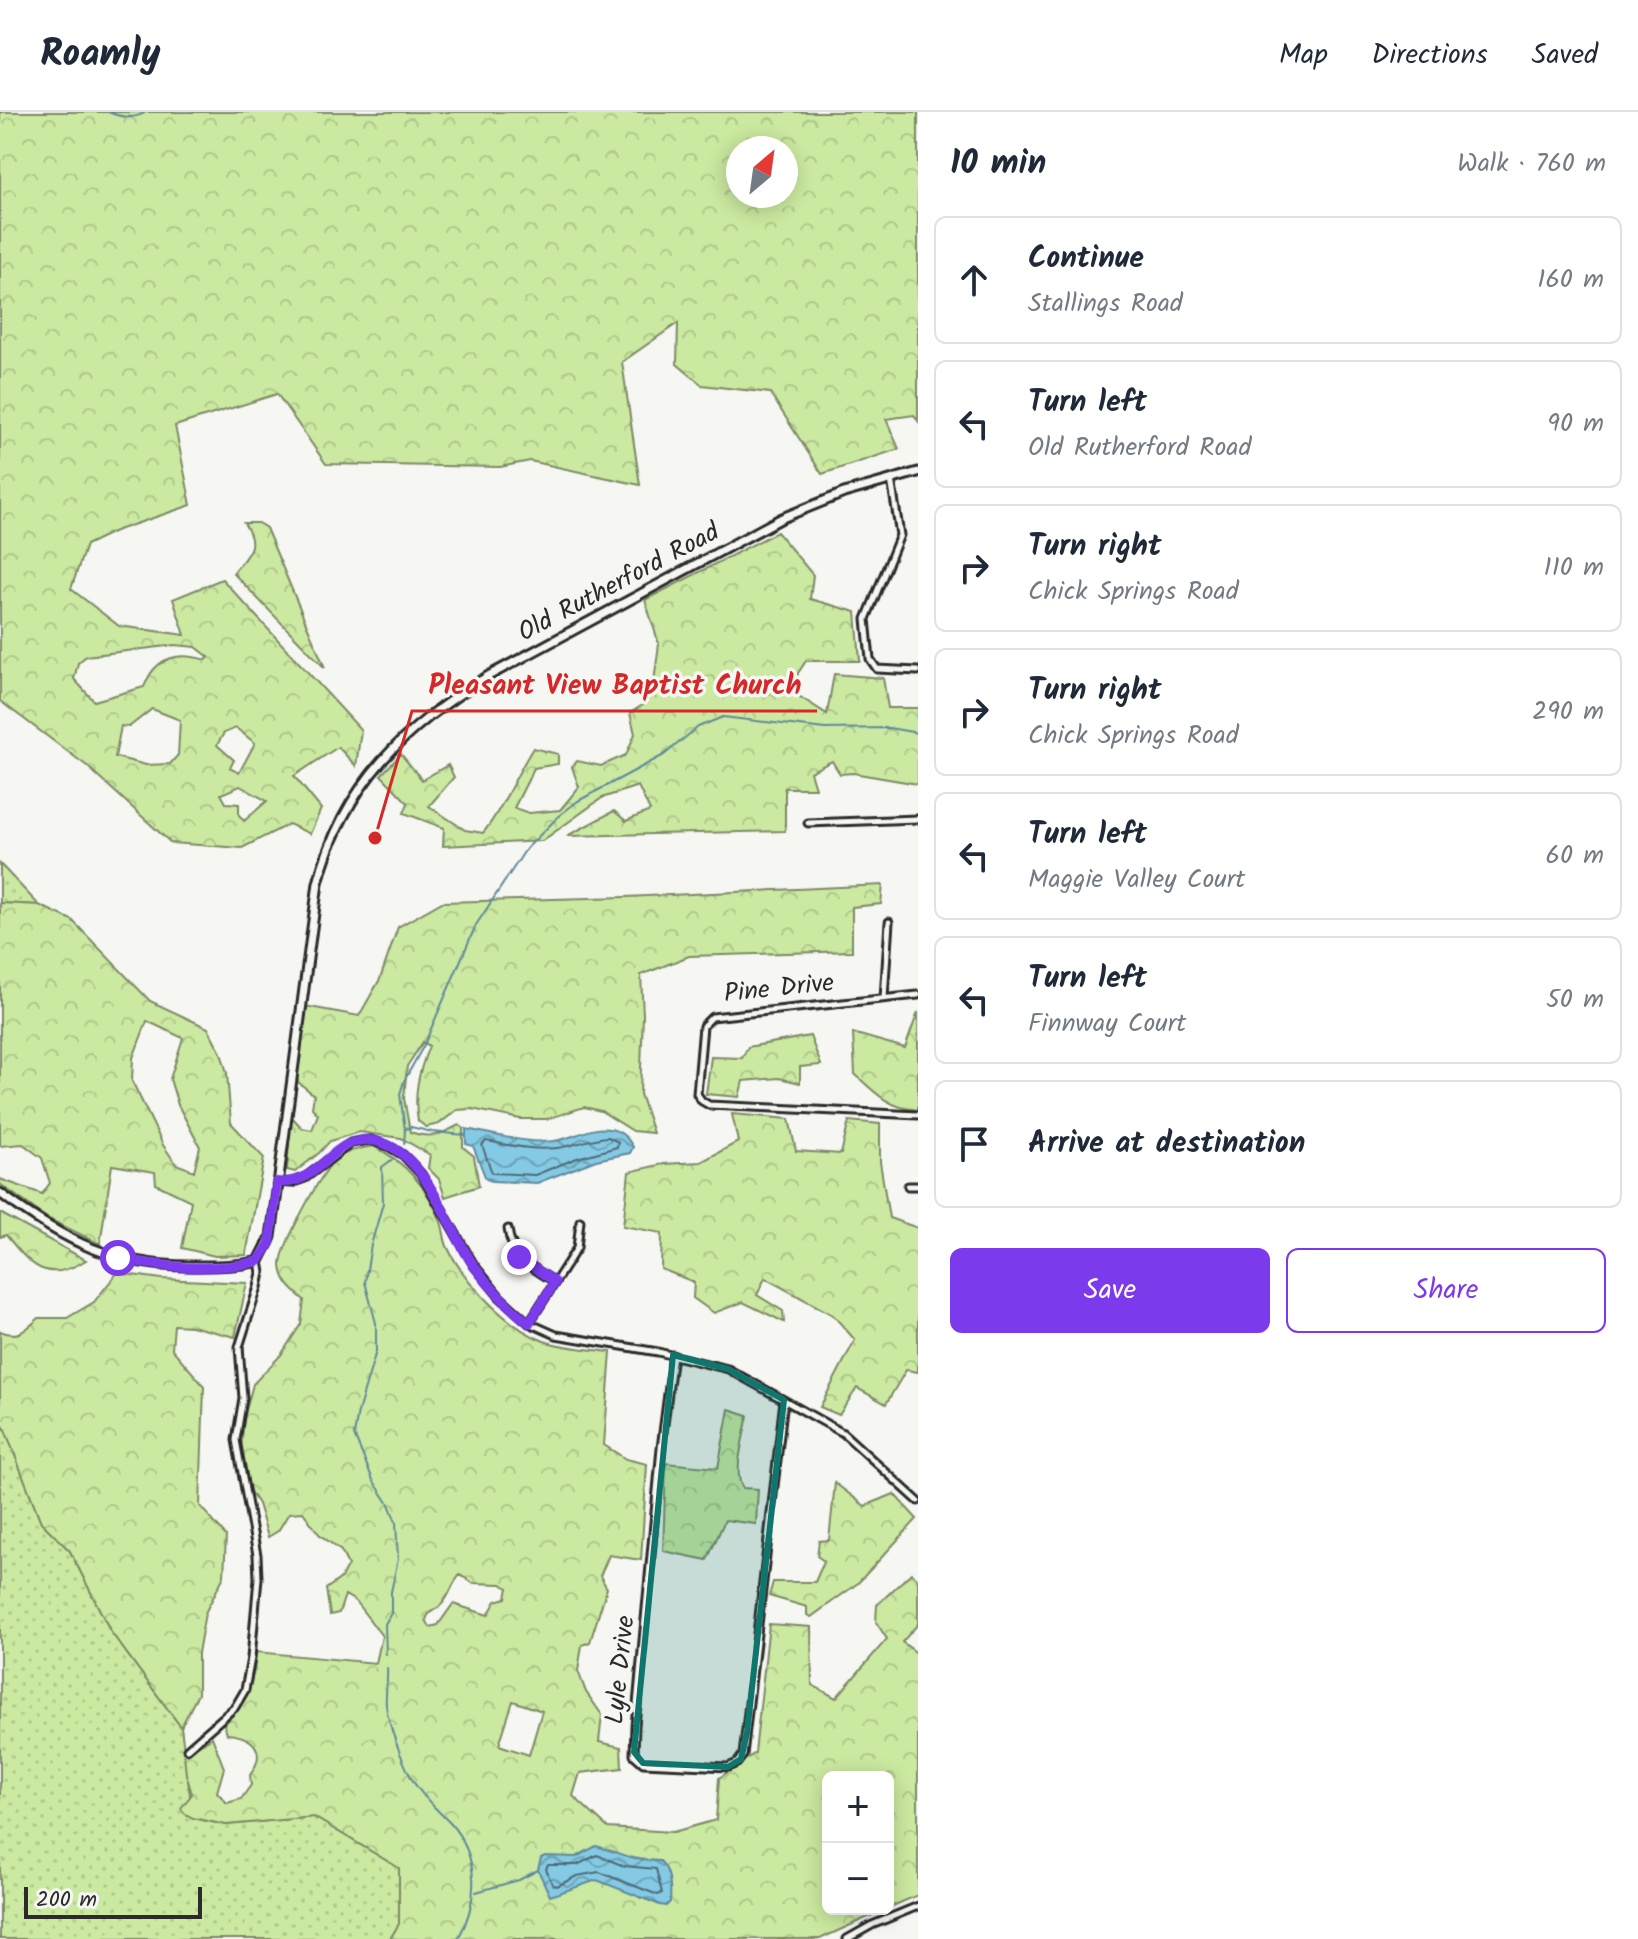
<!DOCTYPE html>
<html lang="en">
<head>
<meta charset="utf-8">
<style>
  :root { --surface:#fff; --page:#f2f2f3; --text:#1f2937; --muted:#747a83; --line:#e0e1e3; --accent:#7c3aed }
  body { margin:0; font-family:Kalam,sans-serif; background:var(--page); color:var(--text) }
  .controls { position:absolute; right:24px; bottom:24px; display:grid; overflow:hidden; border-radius:12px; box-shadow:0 4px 20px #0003 }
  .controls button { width:72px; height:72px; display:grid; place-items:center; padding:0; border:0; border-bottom:2px solid var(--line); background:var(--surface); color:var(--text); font:40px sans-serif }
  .compass { position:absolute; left:726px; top:24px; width:72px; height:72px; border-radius:50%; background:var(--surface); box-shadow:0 4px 20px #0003; rotate:29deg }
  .scale { position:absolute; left:24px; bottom:20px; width:178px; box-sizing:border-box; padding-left:8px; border:4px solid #2b2b2b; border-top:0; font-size:22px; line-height:28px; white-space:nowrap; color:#2b2b2b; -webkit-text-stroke:6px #f6f6f2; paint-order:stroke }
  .stop { position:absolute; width:24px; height:24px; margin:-18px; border:6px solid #7c3aed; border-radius:50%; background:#fff }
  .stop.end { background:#7c3aed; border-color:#fff; box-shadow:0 2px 8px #0008 }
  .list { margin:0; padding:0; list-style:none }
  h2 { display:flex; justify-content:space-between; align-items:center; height:104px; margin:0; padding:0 32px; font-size:34px }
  h2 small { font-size:26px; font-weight:400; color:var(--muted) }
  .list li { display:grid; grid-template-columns:52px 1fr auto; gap:24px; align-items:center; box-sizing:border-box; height:128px; margin:0 16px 16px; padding:0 16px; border:2px solid var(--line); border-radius:12px }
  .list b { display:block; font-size:30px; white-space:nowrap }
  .list p { margin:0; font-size:26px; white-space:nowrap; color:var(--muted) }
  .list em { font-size:26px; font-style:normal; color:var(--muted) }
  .actions { display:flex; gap:16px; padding:24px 32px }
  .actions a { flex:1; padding:18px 0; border:2px solid var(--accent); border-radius:12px; text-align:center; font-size:28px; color:var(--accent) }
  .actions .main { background:var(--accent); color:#fff }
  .icon { flex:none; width:44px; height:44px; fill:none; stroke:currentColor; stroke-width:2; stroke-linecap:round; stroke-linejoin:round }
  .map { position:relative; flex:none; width:918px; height:1827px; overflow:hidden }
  header { display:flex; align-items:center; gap:48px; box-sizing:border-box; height:112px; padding:0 40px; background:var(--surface); border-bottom:2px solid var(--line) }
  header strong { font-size:38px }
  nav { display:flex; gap:44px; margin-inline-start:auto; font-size:28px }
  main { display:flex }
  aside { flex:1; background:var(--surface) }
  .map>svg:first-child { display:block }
  .grass { fill:url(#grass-dots); stroke:#7b8a66; stroke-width:2 }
  .forest { fill:url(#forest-crowns); stroke:#7b8a66; stroke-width:2; fill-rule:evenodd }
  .water { fill:url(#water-waves); stroke:#608a9b; stroke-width:2 }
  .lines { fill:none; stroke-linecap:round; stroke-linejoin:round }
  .shore { stroke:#4f6b75; stroke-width:2 }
  .stream { stroke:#608a9b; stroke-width:2 }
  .minor-casing { stroke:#2b2b2b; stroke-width:11 }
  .tertiary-casing { stroke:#2b2b2b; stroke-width:13 }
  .minor { stroke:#f6f6f2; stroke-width:5 }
  .tertiary { stroke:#f6f6f2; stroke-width:7 }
  .route { stroke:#7c3aed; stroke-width:10 }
  .marked { fill:#0f766e; fill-opacity:0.2; stroke:#0f766e; stroke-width:6; stroke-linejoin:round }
  .labels { text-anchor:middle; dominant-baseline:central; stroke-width:7; stroke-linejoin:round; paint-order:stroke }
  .street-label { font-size:26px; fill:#2b2b2b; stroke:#f6f6f2 }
  .leader { fill:none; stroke:#d62828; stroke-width:3 }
  .callout-dot { fill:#d62828; stroke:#f6f6f2; stroke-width:3 }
  .callout-label { font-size:28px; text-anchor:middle; font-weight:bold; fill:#d62828; stroke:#f6f6f2; stroke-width:7; stroke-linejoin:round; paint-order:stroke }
</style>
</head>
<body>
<header>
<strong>Roamly</strong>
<nav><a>Map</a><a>Directions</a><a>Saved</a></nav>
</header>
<main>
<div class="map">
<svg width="918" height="1827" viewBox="0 0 918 1827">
  <defs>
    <pattern id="grass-dots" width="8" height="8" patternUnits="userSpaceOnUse" patternTransform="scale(2)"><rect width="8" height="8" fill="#cbe9a0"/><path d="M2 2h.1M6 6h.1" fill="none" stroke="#aec88a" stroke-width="1.8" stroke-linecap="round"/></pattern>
    <pattern id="forest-crowns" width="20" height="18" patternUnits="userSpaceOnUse" patternTransform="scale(2)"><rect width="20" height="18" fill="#cbe9a0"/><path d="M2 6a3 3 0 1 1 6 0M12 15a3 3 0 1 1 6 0" fill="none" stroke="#aec88a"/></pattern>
    <pattern id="water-waves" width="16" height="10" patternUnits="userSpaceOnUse" patternTransform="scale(2)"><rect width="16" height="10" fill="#84cae5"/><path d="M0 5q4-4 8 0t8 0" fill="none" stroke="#6ca4ba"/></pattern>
  </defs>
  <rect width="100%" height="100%" fill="#f6f6f2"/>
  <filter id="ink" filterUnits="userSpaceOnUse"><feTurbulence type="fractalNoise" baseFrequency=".0125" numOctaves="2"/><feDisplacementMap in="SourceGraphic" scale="16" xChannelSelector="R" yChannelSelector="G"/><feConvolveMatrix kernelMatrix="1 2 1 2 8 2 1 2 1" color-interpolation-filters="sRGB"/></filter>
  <g filter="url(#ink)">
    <path class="grass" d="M 0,752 L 39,793 L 0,791 Z
      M 0,1313 L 4,1315 L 41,1410 L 70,1439 L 111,1520 L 181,1615 L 193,1706 L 226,1713 L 314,1705 L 399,1756 L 399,1812 L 390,1827 L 0,1827 Z"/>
    <path class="forest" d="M 0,0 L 918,0 L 918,309 L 914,303 L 886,307 L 899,337 L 822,362 L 770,281 L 702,273 L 677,252 L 678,211 L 622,250 L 640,373 L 530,349 L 500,355 L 326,352 L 277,282 L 175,314 L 191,393 L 115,419 L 86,433 L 71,477 L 119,514 L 185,523 L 173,487 L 222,467 L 361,618 L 356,654 L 338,635 L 294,664 L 321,697 L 310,722 L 289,712 L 242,736 L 171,731 L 87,654 L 0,589 ZM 738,36 L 786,36 L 786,84 L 738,84 ZM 175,533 L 196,535 L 209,545 L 206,548 C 177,539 155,545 144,575 L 94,589 L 74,567 L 78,551 L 86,544 ZM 152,597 L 180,608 L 178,643 L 170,652 L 146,653 L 115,645 L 121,614 L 129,615 ZM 236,616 L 255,631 L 239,661 L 230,656 L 234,648 L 217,633 L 224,621 ZM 240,674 L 267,689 L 244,709 L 239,703 L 239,692 L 226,691 L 221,682 Z
      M 244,411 L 258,411 L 266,416 L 325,556 L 233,461 C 249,440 259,435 244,411 Z
      M 777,420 L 813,463 L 810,487 L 856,500 L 860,549 L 806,549 L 798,561 L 794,581 L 827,602 L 834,562 L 883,566 L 888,596 L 918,596 L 918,672 L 853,661 L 840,662 L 832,649 L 810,660 L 815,676 L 785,676 L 785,719 L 567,724 L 614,699 L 626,709 L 650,699 L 638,674 L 602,686 L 542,729 L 443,734 L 444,716 L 404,701 L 408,691 L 381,663 L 401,642 L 422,668 L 448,653 L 454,665 L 429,694 L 465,718 L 483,721 C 504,695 515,664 533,636 L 558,642 L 558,652 L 534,656 L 514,696 L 529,701 L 560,698 L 579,675 L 572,655 L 577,649 L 601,654 L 626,643 L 635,622 L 630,601 L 646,591 L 643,574 L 654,570 L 659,532 L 645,488 Z
      M 883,773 L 881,792 L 852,795 L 852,839 L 689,844 L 641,863 L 643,903 L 640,982 L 653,1021 L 633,1019 L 601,999 L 584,995 L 547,1007 L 520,1007 L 472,997 L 457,998 L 439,1012 L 426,1015 L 418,1009 C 413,982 419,959 429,934 L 423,930 L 407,954 L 404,986 L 410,1020 C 431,1027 440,1023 459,1013 L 463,1016 L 463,1035 L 474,1044 L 479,1074 L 445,1085 L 439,1067 L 428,1056 L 430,1043 L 401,1026 L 359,1020 L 330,1029 L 319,1041 L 295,1060 L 287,1058 L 291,1004 L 302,1016 L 312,1018 L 318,1002 L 312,996 L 314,983 L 298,970 L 295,956 L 304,894 L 359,904 L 380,867 L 398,815 L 442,790 L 626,785 Z
      M 0,791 L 39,793 L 72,808 L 150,889 L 208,916 L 221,941 L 227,961 L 231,1011 L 264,1046 L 246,1143 L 215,1144 L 182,1136 L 191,1089 L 156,1072 L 155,1060 L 112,1053 L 100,1132 L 47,1106 L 0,1072 L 0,1067 L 42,1082 L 50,1071 L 42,1046 L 23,1032 L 0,1034 ZM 147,909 L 183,926 L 170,967 L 178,993 L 200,1035 L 194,1059 L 176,1052 L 163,1033 L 132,969 L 133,946 Z
      M 918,900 L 918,998 C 890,997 874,980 855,962 L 853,921 L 905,936 Z
      M 810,924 L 821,953 L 800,955 L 800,971 L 779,966 L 743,969 L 739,985 L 706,982 L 711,945 L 742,946 L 748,935 Z
      M 732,1002 L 789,1007 L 796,1039 L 841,1042 L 849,1009 L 880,1012 L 880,1050 L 889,1106 L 918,1116 L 918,1260 L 906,1258 L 886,1292 L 857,1276 L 839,1303 L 820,1295 L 855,1228 L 833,1203 L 765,1166 L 757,1183 L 783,1199 L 784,1210 L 743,1190 L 714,1201 L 693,1186 L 694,1170 L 661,1157 L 662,1121 L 623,1114 L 629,1060 L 663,1052 L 701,1050 L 738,1030 Z
      M 373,1034 C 405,1049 429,1077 441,1110 C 444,1118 444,1127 447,1134 C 463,1169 508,1216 544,1229 C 564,1236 589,1237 611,1240 L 604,1333 L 626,1347 L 647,1352 L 641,1448 L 609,1443 L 600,1464 L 607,1476 L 590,1530 L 582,1533 L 578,1559 L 586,1580 L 602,1603 L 599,1630 L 621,1635 L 622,1656 L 580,1661 L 573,1684 L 608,1716 L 673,1720 L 716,1708 L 719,1666 L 755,1641 L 769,1512 L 811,1515 L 812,1573 L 836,1586 L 887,1527 L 876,1510 L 877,1493 L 911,1461 L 918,1467 L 918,1512 L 902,1530 L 918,1542 L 918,1783 L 888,1796 L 888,1665 L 828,1665 L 828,1797 L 886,1797 L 820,1827 L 390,1827 L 399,1812 L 399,1756 L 314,1705 L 226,1713 L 193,1706 L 184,1701 L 181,1696 L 192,1682 L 186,1662 L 184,1643 L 212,1625 L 224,1656 L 217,1680 L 227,1691 L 241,1687 L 251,1673 L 250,1663 C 268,1638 253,1624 227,1622 L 224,1613 C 245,1590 255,1571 256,1540 L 376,1551 L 382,1524 L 355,1489 L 345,1483 L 339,1501 L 330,1503 L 326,1477 L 341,1466 L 348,1453 L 341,1439 L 319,1422 L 303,1400 L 289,1401 L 278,1419 L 268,1425 L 258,1392 L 249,1378 L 241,1336 L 244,1306 L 253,1272 L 281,1243 L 301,1212 L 304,1188 C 293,1178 281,1169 281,1152 C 282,1133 322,1058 337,1046 C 348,1038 360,1037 373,1034 ZM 460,1463 L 473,1471 L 501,1472 L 508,1476 L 506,1486 L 496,1489 L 488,1503 L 453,1492 L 438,1513 L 430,1515 L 426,1508 C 429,1498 434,1500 441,1493 C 450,1485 451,1472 460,1463 ZM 513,1589 L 542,1599 L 529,1643 L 499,1633 Z
      M 0,1101 L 86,1148 C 47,1173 31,1154 6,1123 L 0,1125 Z
      M 117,1161 L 162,1167 L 247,1171 L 235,1225 L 191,1214 L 174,1213 L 172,1237 L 204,1274 L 200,1394 L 226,1424 L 224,1464 L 205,1501 L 198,1541 L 198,1582 L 181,1615 L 111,1520 L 70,1439 L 41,1410 L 4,1315 L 0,1313 L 0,1219 C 18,1227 26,1218 39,1206 L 67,1206 L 94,1190 Z
      M 729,1297 L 748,1303 C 745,1321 732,1361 743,1376 L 758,1377 L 756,1412 L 725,1408 L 707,1448 L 663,1439 L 666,1351 L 718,1356 Z
      M 835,1371 L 865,1394 L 894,1382 L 917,1407 L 858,1471 L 811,1505 L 807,1503 L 807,1495 L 769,1484 L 773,1470 L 815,1470 L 824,1449 L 817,1444 L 819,1429 L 829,1428 Z"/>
    <path class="water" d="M 466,1017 C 494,1022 526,1032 554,1029 C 572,1027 590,1014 609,1017 C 620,1018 628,1026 633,1035 L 630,1041 L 596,1048 L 537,1071 L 492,1069 L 486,1067 L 473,1034 L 466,1032 Z
      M 596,1734 C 624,1742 628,1748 660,1749 C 670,1758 671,1777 670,1790 L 666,1794 L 660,1793 L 597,1768 L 550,1784 L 538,1758 L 541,1746 L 545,1744 L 576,1745 Z"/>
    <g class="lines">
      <path class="shore" d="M 608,1025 L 618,1030 L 617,1035 L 577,1046 L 535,1063 L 492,1061 L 482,1033 L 486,1029 C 509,1033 534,1039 557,1036 C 575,1034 590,1026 608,1025 Z
        M 597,1743 L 624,1754 L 656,1757 L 662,1781 L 658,1783 L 599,1760 L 577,1764 L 557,1774 L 552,1772 L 546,1757 L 548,1753 L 577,1753 Z"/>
      <path class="stream" d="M 108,0 C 120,5 134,8 146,0
        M 406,1017 L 411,1015 L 432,1020 L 466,1023
        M 404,1032 L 405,1018 L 400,982 L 404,969 L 424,933 L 476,813 L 526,737 L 561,702 L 578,689 L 664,643 L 698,615 L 723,605 L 825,617 L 889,616 L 918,621
        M 386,1542 L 385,1512 L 391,1501 L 391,1480 L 398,1447 L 396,1410 L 389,1392 L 373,1368 L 354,1323 L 358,1300 L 376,1239 L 376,1211 L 365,1170 L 371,1133 L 383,1091 L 382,1055 L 393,1047
        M 387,1556 C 388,1568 385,1581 386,1593 C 388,1613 403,1651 413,1669 C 423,1686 437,1697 450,1711 C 480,1745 479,1789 458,1827
        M 476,1780 L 519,1768 L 538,1758"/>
      <defs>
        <path id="minor" d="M 891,367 L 900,423 L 866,507 L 870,547 L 877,557 L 918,559
          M 808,711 L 918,707
          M 918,883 L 712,905 L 703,914 L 697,982 L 702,989 L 709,993 L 918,1003
          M 884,886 L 889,810
          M 277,1070 L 291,1071 L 305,1066 L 351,1031 L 370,1028 L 388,1034 L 403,1043 L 421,1062 L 474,1153 L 500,1185 L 529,1211 L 556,1223 L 658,1240 L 728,1257 L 843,1321 L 918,1389
          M 908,1074 L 918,1074
          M 508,1117 C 511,1145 534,1157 555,1170
          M 529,1211 L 577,1136 L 580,1109
          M 673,1243 L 661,1336 L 635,1614 L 634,1643 L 643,1651 L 728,1655 L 737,1651 L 743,1643 L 784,1288
          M 187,1637 L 235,1595 L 245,1578 L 251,1546 L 258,1466 L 257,1443 L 236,1328 L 243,1286 L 239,1235 L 258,1175 L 261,1161 L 259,1149
          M 847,1827 L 872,1813 L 918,1794"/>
        <path id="tertiary" d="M 0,1081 C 64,1129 116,1156 198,1154 C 219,1154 239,1154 259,1149 L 271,1125 L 318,771 C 343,673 406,613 490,563 L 782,406 L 844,381 L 918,360"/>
      </defs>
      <use href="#minor" class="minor-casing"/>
      <use href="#tertiary" class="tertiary-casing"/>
      <use href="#minor" class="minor"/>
      <use href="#tertiary" class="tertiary"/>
    </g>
  </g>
  <g class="lines" filter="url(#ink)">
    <path class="route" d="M 118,1146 C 162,1156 215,1160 259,1149 L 270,1131 L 277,1070 C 320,1074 329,1027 368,1028 C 424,1031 447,1116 474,1154 C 490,1175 508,1195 529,1211 L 555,1170 L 519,1145"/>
  </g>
  <path class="marked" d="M 673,1243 L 728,1257 L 784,1288 L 747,1621 L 741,1647 L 728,1655 L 643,1651 L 634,1640 Z"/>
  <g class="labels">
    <g class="street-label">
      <text transform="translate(619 471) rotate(-28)">Old Rutherford Road</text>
      <text transform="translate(779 877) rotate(-6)">Pine Drive</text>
      <text transform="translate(621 1558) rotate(-84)">Lyle Drive</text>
    </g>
  </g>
  <path class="leader" d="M375 726L412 599H817"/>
  <circle class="callout-dot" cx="375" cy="726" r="8"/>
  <g class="callout-label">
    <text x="615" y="582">Pleasant View Baptist Church</text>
  </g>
</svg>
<div class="controls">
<button>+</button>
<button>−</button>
</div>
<svg class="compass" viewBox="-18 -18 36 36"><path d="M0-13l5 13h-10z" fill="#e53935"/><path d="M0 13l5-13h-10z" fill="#747a83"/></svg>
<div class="scale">200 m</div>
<div class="stop" style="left:118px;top:1146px"></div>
<div class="stop end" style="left:519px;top:1145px"></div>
</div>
<aside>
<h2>10 min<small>Walk · 760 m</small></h2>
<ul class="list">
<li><svg class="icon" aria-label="ahead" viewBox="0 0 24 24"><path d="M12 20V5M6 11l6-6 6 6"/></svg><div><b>Continue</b><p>Stallings Road</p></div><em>160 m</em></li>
<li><svg class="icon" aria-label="left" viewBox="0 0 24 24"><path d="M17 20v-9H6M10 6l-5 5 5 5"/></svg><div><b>Turn left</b><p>Old Rutherford Road</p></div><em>90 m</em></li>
<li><svg class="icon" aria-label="right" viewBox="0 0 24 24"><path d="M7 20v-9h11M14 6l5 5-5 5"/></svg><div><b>Turn right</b><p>Chick Springs Road</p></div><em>110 m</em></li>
<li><svg class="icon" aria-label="right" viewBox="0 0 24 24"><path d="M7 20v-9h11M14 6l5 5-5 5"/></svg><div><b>Turn right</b><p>Chick Springs Road</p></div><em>290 m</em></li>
<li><svg class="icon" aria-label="left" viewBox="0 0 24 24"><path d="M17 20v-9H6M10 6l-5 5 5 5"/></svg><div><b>Turn left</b><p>Maggie Valley Court</p></div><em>60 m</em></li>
<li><svg class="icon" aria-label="left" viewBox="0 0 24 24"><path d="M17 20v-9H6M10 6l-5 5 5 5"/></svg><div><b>Turn left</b><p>Finnway Court</p></div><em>50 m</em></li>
<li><svg class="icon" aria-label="arrive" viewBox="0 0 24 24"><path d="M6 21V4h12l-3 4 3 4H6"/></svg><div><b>Arrive at destination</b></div></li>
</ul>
<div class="actions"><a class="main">Save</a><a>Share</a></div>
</aside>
</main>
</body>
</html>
